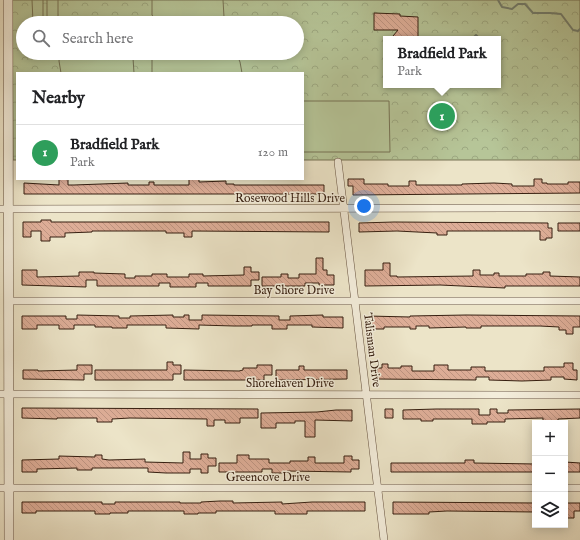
<!DOCTYPE html>
<html lang="en">
<head>
<meta charset="utf-8">
<style>
  :root { --surface:#fff; --page:#f6f6f6; --text:#202124; --muted:#757577; --line:#e0e0e0; --accent:#db2777 }
  body { margin:0; font-family:"IM FELL English",serif; background:var(--page); color:var(--text) }
  .controls { position:absolute; right:12px; bottom:12px; display:grid; overflow:hidden; border-radius:0px; box-shadow:0 2px 10px #0003 }
  .controls button { width:36px; height:36px; display:grid; place-items:center; padding:0; border:0; border-bottom:1px solid var(--line); background:var(--surface); color:var(--text); font:20px sans-serif }
  .you { position:absolute; left:364px; top:206px; width:14px; height:14px; margin:-10px; border:3px solid #fff; border-radius:50%; background:#1a73e8; box-shadow:0 0 0 6px #1a73e833 }
  .badge { display:grid; place-items:center; width:26px; height:26px; border-radius:50%; background:var(--accent); color:#fff; font-size:13px; font-weight:700 }
  .pin { position:absolute; translate:-50% -50%; border:2px solid #fff; box-shadow:0 1px 4px #0006 }
  .popup { position:absolute; left:383px; top:36px; width:118px; height:52px; box-sizing:border-box; display:grid; place-content:center; border-radius:0px; background:var(--surface); filter:drop-shadow(0 1px 3px #0005); font-size:13px; white-space:nowrap; color:var(--muted) }
  .popup b { font-size:15px; color:var(--text) }
  .popup::after { content:''; position:absolute; left:50%; top:100%; margin-left:-8px; border:8px solid transparent; border-top-color:var(--surface) }
  .list { margin:0; padding:0; list-style:none }
  h2 { display:flex; justify-content:space-between; align-items:center; height:52px; margin:0; padding:0 16px; font-size:17px }
  h2 small { font-size:13px; font-weight:400; color:var(--muted) }
  .list li { display:grid; grid-template-columns:26px 1fr auto; gap:12px; align-items:center; box-sizing:border-box; height:56px; padding:0 16px; border-top:1px solid var(--line) }
  .list b { display:block; font-size:15px; white-space:nowrap }
  .list p { margin:0; font-size:13px; white-space:nowrap; color:var(--muted) }
  .list em { font-size:13px; font-style:normal; color:var(--muted) }
  .icon { flex:none; width:22px; height:22px; fill:none; stroke:currentColor; stroke-width:2; stroke-linecap:round; stroke-linejoin:round }
  .map { position:relative; flex:none; width:580px; height:540px; overflow:hidden }
  .search { position:absolute; background:var(--surface); box-shadow:0 2px 10px #0003; left:16px; top:16px; width:288px; height:44px; display:flex; align-items:center; gap:10px; box-sizing:border-box; padding:0 14px; border-radius:22px; color:var(--muted); font-size:15px }
  .panel { position:absolute; background:var(--surface); box-shadow:0 2px 10px #0003; left:16px; top:72px; width:288px; height:108px; border-radius:0px }
  .map>svg:first-child { display:block }
  .park { fill:url(#park-crowns); stroke:#767254; fill-rule:evenodd }
  .pitch { fill:#b6c598; stroke:#767254 }
  .lines { fill:none; stroke-linecap:round; stroke-linejoin:round }
  .stream { stroke:#727f70; stroke-width:2 }
  .building { fill:url(#building-back-hatch); stroke:#361f10 }
  .minor-casing { stroke:#64503e; stroke-width:8 }
  .tertiary-casing { stroke:#64503e; stroke-width:10 }
  .minor { stroke:#f3eddb; stroke-width:7 }
  .tertiary { stroke:#f3eddb; stroke-width:9 }
  .labels { text-anchor:middle; dominant-baseline:central; stroke-width:3; stroke-linejoin:round; paint-order:stroke }
  .street-label { font-size:12px; fill:#361f10; stroke:#f3eddb }
</style>
</head>
<body>
<div class="map">
<svg width="580" height="540" viewBox="0 0 580 540">
  <defs>
    <pattern id="park-crowns" width="20" height="18" patternUnits="userSpaceOnUse"><rect width="20" height="18" fill="#b6c598"/><path d="M2 6a3 3 0 1 1 6 0M12 15a3 3 0 1 1 6 0" fill="none" stroke="#9da982"/></pattern>
    <pattern id="building-back-hatch" width="6" height="6" patternUnits="userSpaceOnUse"><rect width="6" height="6" fill="#ddad97"/><path d="M-1 5l2 2M0 0l6 6M5-1l2 2" fill="none" stroke="#be9481"/></pattern>
  </defs>
  <rect width="100%" height="100%" fill="#ece4c8"/>
  <filter id="stains"><feTurbulence type="fractalNoise" baseFrequency=".005" numOctaves="4"/><feColorMatrix values="0 0 0 0 .2 0 0 0 0 .09 0 0 0 0 .02 0 0 0 .5 -.17"/></filter>
  <radialGradient id="worn" r=".72"><stop offset=".6" stop-color="#630" stop-opacity="0"/><stop offset="1" stop-color="#630" stop-opacity=".3"/></radialGradient>
  <path class="park" d="M 12,0 L 580,0 L 580,160 L 303,160 L 303,73 L 17,73 L 17,160 L 13,160 ZM 23,23 L 297,23 L 297,53 L 23,53 ZM 386,39 L 498,39 L 498,85 L 386,85 Z"/>
  <path class="pitch" d="M 32,0 L 43,0 L 43,22 L 33,22 Z
    M 47,0 L 58,0 L 58,22 L 47,22 Z
    M 152,0 L 223,0 L 224,17 L 219,23 L 158,23 L 152,15 Z
    M 31,53 L 45,53 L 45,58 L 31,58 Z
    M 60,53 L 132,53 L 133,58 L 134,73 L 61,73 L 59,61 Z
    M 154,53 L 236,53 L 240,62 L 242,73 L 152,73 L 152,59 Z
    M 303,101 L 389,101 L 390,152 L 303,152 Z"/>
  <g class="lines">
    <path class="stream" d="M 498,0 L 502,7 L 512,9 L 518,4 L 525,4 L 533,13 L 550,13 L 561,14 L 573,30 L 578,31 L 580,29
      M 462,39 L 476,39 L 478,37 L 476,35 L 474,37 L 476,39
      M 480,39 L 481,37 L 483,39"/>
  </g>
  <path class="building" d="M 374,13 L 400,14 L 400,16 L 418,17 L 418,39 L 396,39 L 393,36 L 398,30 L 374,30 Z
    M 59,179 L 68,179 L 68,185 L 74,185 L 128,183 L 128,185 L 149,185 L 149,182 L 154,182 L 154,185 L 189,185 L 189,179 L 199,179 L 199,182 L 226,181 L 226,184 L 234,184 L 234,185 L 324,185 L 324,194 L 24,194 L 24,183 L 59,185 Z
    M 348,179 L 364,179 L 364,184 L 388,184 L 388,186 L 409,186 L 409,181 L 416,181 L 416,185 L 462,185 L 462,184 L 494,183 L 512,184 L 512,186 L 534,186 L 534,179 L 542,179 L 542,183 L 547,183 L 547,184 L 568,184 L 568,182 L 580,182 L 580,193 L 353,195 L 353,186 L 348,186 Z
    M 41,220 L 51,220 L 51,222 L 329,222 L 329,232 L 192,231 L 192,237 L 184,237 L 184,233 L 166,233 L 166,231 L 92,231 L 92,232 L 65,233 L 65,237 L 50,237 L 50,241 L 41,241 L 41,231 L 31,231 L 31,237 L 23,237 L 23,222 L 41,222 Z
    M 394,222 L 548,223 L 548,228 L 552,228 L 552,238 L 546,238 L 546,240 L 540,240 L 540,231 L 447,231 L 447,235 L 437,235 L 437,233 L 397,231 L 359,232 L 359,223 Z
    M 558,223 L 580,223 L 580,231 L 558,231 Z
    M 316,258 L 323,258 L 323,270 L 327,270 L 327,275 L 334,275 L 334,285 L 319,285 L 319,283 L 305,283 L 305,286 L 262,286 L 262,277 L 281,277 L 281,274 L 288,274 L 288,278 L 299,278 L 299,274 L 316,274 Z
    M 383,263 L 390,263 L 390,276 L 397,276 L 397,277 L 473,276 L 473,270 L 480,270 L 480,275 L 494,275 L 494,273 L 499,273 L 499,276 L 526,276 L 526,274 L 543,274 L 543,272 L 550,272 L 550,276 L 580,277 L 580,286 L 505,286 L 505,288 L 440,285 L 365,286 L 365,270 L 383,270 Z
    M 244,267 L 251,267 L 251,272 L 259,272 L 259,280 L 251,280 L 251,286 L 208,286 L 208,283 L 196,283 L 196,287 L 170,287 L 170,283 L 159,283 L 159,286 L 97,286 L 97,280 L 86,280 L 86,287 L 22,285 L 22,270 L 37,270 L 37,277 L 79,276 L 79,272 L 94,272 L 94,273 L 125,274 L 125,278 L 135,278 L 135,276 L 152,276 L 152,274 L 167,274 L 167,277 L 189,277 L 189,274 L 203,274 L 203,276 L 244,275 Z
    M 77,315 L 119,316 L 119,318 L 130,318 L 130,316 L 173,315 L 173,317 L 184,317 L 184,315 L 189,315 L 189,320 L 202,320 L 202,315 L 279,316 L 279,320 L 290,320 L 290,316 L 323,315 L 323,317 L 343,317 L 343,328 L 312,327 L 312,325 L 287,325 L 287,329 L 272,329 L 272,325 L 252,325 L 252,326 L 234,326 L 199,325 L 199,329 L 166,328 L 166,325 L 127,325 L 127,328 L 112,328 L 112,327 L 95,327 L 95,325 L 74,325 L 74,329 L 59,329 L 59,325 L 37,325 L 37,329 L 22,329 L 22,316 L 66,316 L 66,319 L 77,319 Z
    M 466,315 L 580,316 L 580,327 L 573,327 L 573,334 L 566,334 L 566,330 L 559,330 L 559,327 L 540,326 L 481,326 L 481,328 L 466,328 L 466,327 L 429,328 L 429,326 L 416,326 L 416,329 L 410,329 L 410,327 L 384,327 L 384,329 L 374,329 L 374,325 L 368,325 L 368,316 L 410,317 L 410,316 Z
    M 167,362 L 173,362 L 173,365 L 181,365 L 181,374 L 173,374 L 173,380 L 95,380 L 95,370 L 167,370 Z
    M 564,363 L 573,363 L 573,370 L 577,370 L 577,380 L 564,379 L 564,377 L 551,377 L 551,380 L 522,381 L 489,380 L 489,377 L 476,377 L 476,380 L 378,379 L 377,368 L 382,368 L 382,364 L 388,364 L 388,368 L 401,368 L 401,366 L 412,366 L 412,371 L 434,371 L 434,365 L 448,365 L 448,370 L 471,370 L 471,367 L 485,367 L 485,371 L 544,371 L 544,367 L 564,367 Z
    M 77,365 L 92,365 L 92,374 L 84,374 L 84,380 L 23,379 L 23,370 L 38,370 L 38,371 L 77,370 Z
    M 257,365 L 272,365 L 272,375 L 264,375 L 264,380 L 184,380 L 184,370 L 239,371 L 243,370 L 243,368 L 257,368 Z
    M 299,366 L 304,366 L 304,370 L 347,370 L 347,379 L 276,380 L 276,370 L 299,370 Z
    M 22,408 L 258,409 L 258,418 L 240,418 L 240,423 L 225,423 L 225,420 L 214,420 L 214,426 L 207,426 L 207,419 L 130,418 L 112,419 L 112,422 L 97,422 L 97,418 L 57,418 L 57,419 L 22,418 Z
    M 385,409 L 393,409 L 393,418 L 385,418 Z
    M 436,409 L 479,409 L 479,415 L 490,415 L 490,409 L 497,409 L 497,413 L 508,413 L 508,410 L 580,409 L 580,418 L 558,419 L 558,421 L 543,421 L 543,418 L 505,419 L 505,422 L 487,422 L 487,424 L 472,424 L 472,419 L 433,419 L 433,421 L 421,421 L 421,419 L 403,419 L 403,410 Z
    M 336,410 L 352,410 L 352,421 L 315,420 L 315,437 L 305,437 L 305,421 L 295,421 L 295,423 L 276,423 L 276,428 L 261,428 L 261,413 L 317,412 Z
    M 183,452 L 190,452 L 190,459 L 201,459 L 201,454 L 208,454 L 208,458 L 216,458 L 216,466 L 208,466 L 208,473 L 201,473 L 201,469 L 190,469 L 190,473 L 166,473 L 148,472 L 148,468 L 92,468 L 92,470 L 77,470 L 77,468 L 37,469 L 37,472 L 22,472 L 22,460 L 59,459 L 59,456 L 95,457 L 95,455 L 102,455 L 102,459 L 109,460 L 145,459 L 145,462 L 183,463 Z
    M 237,455 L 249,455 L 249,459 L 269,459 L 269,463 L 290,463 L 290,461 L 308,461 L 308,457 L 315,457 L 315,463 L 344,463 L 344,456 L 352,456 L 352,460 L 359,460 L 359,469 L 351,469 L 351,472 L 287,471 L 287,473 L 272,473 L 272,469 L 262,469 L 262,472 L 219,472 L 219,463 L 237,463 Z
    M 465,460 L 474,460 L 474,463 L 535,464 L 535,472 L 391,472 L 391,463 L 465,463 Z
    M 565,462 L 580,463 L 580,472 L 565,472 Z
    M 220,501 L 233,501 L 233,503 L 282,502 L 282,504 L 312,502 L 365,502 L 365,511 L 307,511 L 307,514 L 275,514 L 275,511 L 216,511 L 216,513 L 198,513 L 198,514 L 184,514 L 184,511 L 128,511 L 128,513 L 110,513 L 110,514 L 95,514 L 95,511 L 36,511 L 36,513 L 22,513 L 22,502 L 102,502 L 102,504 L 115,504 L 115,502 L 180,502 L 180,503 L 201,503 L 201,502 Z
    M 393,502 L 535,503 L 535,512 L 447,511 L 429,512 L 429,514 L 393,514 Z
    M 565,503 L 580,503 L 580,511 L 574,511 L 574,518 L 565,518 Z"/>
  <g class="lines">
    <defs>
      <path id="minor" d="M 338,162 L 384,540
        M 0,209 L 580,208
        M 9,301 L 580,301
        M 0,394 L 580,395
        M 0,488 L 535,488
        M 565,488 L 580,488"/>
      <path id="tertiary" d="M 8,0 L 9,540"/>
    </defs>
    <use href="#minor" class="minor-casing"/>
    <use href="#tertiary" class="tertiary-casing"/>
    <use href="#minor" class="minor"/>
    <use href="#tertiary" class="tertiary"/>
  </g>
  <g class="labels">
    <g class="street-label">
      <text x="290" y="198">Rosewood Hills Drive</text>
      <text x="294" y="290">Bay Shore Drive</text>
      <text transform="translate(372 350) rotate(83)">Talisman Drive</text>
      <text x="290" y="383">Shorehaven Drive</text>
      <text x="268" y="477">Greencove Drive</text>
    </g>
  </g>
  <rect width="100%" height="100%" filter="url(#stains)"/>
  <rect width="100%" height="100%" fill="url(#worn)"/>
</svg>
<div class="controls">
<button>+</button>
<button>−</button>
<button><svg class="icon" aria-label="layers" viewBox="0 0 24 24"><path d="M12 4l9 5-9 5-9-5zM3 14l9 5 9-5"/></svg></button>
</div>
<div class="you"></div>
<div class="pin badge" style="left:442px;top:116px;background:#2e9e5b">1</div>
<div class="popup"><b>Bradfield Park</b>Park</div>
<div class="search"><svg class="icon" aria-label="search" viewBox="0 0 24 24"><circle cx="10" cy="10" r="6"/><path d="M15 15l6 6"/></svg>Search here</div>
<section class="panel">
<h2>Nearby<small></small></h2>
<ul class="list">
<li><span class="badge" style="background:#2e9e5b">1</span><div><b>Bradfield Park</b><p>Park</p></div><em>120 m</em></li>
</ul>
</section>
</div>
</body>
</html>
